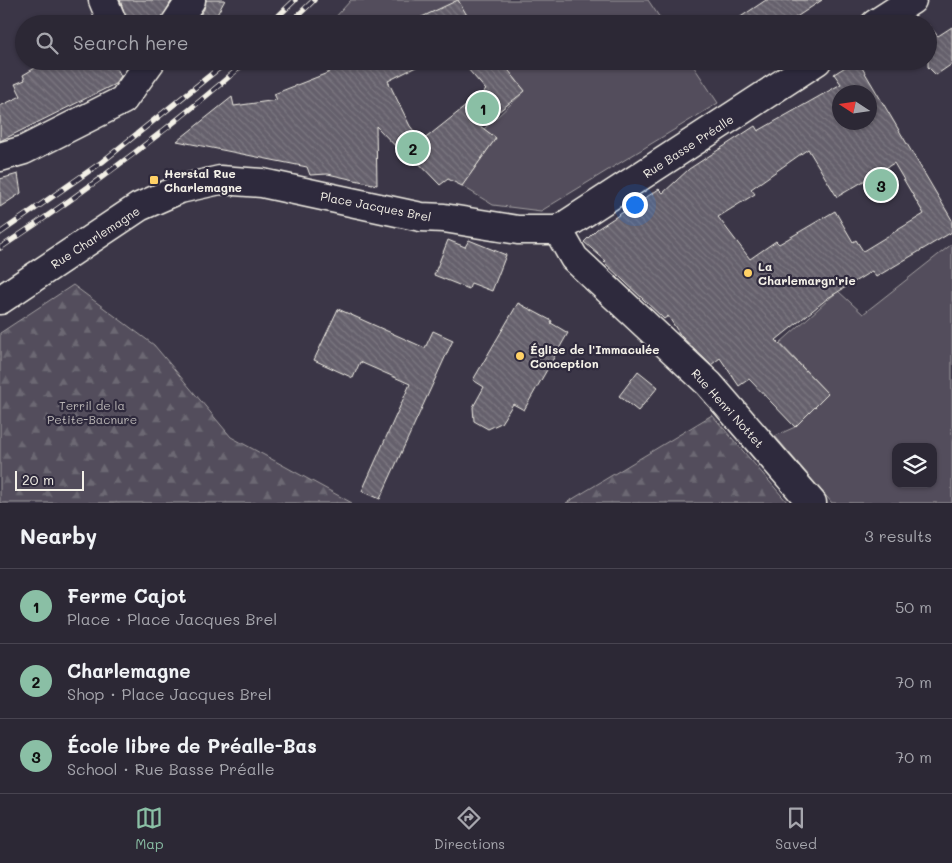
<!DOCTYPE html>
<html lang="en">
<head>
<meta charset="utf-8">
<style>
  :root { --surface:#2c2835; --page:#383441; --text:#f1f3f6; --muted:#a6a6ad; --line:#484450; --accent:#8abfa5 }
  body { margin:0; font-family:Mali,sans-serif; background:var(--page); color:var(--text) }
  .controls { position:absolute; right:15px; bottom:15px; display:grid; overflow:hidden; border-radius:10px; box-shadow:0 1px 4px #0004 }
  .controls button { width:45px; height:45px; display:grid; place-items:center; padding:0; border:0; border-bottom:1px solid var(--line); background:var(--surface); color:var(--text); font:25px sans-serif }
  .compass { position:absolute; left:832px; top:85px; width:45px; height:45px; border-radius:50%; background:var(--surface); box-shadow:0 1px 4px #0004; rotate:282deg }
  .scale { position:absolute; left:15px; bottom:12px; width:69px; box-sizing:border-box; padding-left:5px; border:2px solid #f4f1e8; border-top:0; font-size:14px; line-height:18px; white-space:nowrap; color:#f4f1e8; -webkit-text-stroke:4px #2f2a3d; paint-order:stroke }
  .you { position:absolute; left:634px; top:204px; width:18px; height:18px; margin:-12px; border:4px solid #fff; border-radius:50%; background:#1a73e8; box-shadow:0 0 0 8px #1a73e833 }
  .badge { display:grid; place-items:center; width:32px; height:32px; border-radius:50%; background:var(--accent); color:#111; font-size:16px; font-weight:700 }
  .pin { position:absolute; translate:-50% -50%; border:2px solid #fff; box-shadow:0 1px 5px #0006 }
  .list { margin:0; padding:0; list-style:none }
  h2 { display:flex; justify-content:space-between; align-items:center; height:65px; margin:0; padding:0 20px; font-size:21px }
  h2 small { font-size:16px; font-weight:400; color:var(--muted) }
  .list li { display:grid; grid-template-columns:32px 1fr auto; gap:15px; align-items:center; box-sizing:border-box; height:75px; padding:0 20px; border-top:1px solid var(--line) }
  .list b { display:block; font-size:19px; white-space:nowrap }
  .list p { margin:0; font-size:16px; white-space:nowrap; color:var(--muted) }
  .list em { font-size:16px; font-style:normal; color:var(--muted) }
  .icon { flex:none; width:28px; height:28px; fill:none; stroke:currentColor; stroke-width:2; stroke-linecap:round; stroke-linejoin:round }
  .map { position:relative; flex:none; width:952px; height:503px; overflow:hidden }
  .search { position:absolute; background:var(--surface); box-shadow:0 1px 4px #0004; left:15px; right:15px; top:15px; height:55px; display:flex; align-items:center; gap:12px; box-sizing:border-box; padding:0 18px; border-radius:28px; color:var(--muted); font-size:19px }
  .sheet { height:290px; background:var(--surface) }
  nav { display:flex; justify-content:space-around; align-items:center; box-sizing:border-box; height:70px; border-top:1px solid var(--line); background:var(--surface); font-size:14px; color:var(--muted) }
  nav a { display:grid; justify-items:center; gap:2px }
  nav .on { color:var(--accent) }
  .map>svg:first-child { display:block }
  .green { fill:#534e5c; stroke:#a4a0a2; fill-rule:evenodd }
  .forest { fill:url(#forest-firs); stroke:#a4a0a2 }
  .building { fill:url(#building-back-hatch); stroke:#f4f1e8; fill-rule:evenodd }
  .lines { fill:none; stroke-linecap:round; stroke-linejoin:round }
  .minor-casing { stroke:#f4f1e8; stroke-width:31 }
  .minor { stroke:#2f2a3d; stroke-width:28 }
  .rail-casing { stroke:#f4f1e8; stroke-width:5.5 }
  .rail { stroke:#2f2a3d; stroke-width:4; stroke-dasharray:11; stroke-linecap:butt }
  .poi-dot { fill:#ffd166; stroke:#2f2a3d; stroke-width:2 }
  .labels { text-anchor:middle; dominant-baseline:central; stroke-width:4.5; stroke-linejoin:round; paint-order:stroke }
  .street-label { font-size:12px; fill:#f4f1e8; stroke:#2f2a3d }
  .poi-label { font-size:12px; font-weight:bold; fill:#f4f1e8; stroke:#2f2a3d; text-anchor:start }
  .park-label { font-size:12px; fill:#bcb8b7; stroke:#2f2a3d }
</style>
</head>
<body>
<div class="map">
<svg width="952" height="503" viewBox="0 0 952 503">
  <defs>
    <pattern id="forest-firs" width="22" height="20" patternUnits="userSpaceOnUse" patternTransform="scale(1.25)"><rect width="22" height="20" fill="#534e5c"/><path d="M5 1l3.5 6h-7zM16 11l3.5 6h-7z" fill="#6c6873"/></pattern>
    <pattern id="building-back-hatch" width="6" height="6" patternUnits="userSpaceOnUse" patternTransform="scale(1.25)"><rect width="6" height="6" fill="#65616c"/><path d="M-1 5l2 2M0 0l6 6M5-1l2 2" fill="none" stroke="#7c7881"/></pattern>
  </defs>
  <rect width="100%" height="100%" fill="#3b3647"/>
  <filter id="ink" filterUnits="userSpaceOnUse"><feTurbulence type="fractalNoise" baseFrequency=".02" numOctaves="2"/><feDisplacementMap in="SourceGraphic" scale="10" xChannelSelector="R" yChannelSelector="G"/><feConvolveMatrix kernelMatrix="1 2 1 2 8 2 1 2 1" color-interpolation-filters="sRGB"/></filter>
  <g filter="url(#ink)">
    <path class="green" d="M 351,0 L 648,0 L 664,24 L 472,24 L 458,1 L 407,24 L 335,24 L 333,20 Z
      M 501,61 L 690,61 L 718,103 L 541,211 L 493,205 L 462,186 L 496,138 L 484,129 L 525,91 Z
      M 952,244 L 952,503 L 832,503 L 775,436 L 795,427 L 828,394 L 780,343 L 838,291 L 863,314 ZM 896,447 L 933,447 L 933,484 L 896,484 Z"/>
    <path class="forest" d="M 73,285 L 154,345 L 231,437 L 352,503 L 0,503 L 0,333 Z
      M 712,415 L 788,503 L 566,503 Z"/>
    <path class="building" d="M 120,0 L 172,0 L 159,24 L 128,24 Z
      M 206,0 L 225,0 L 214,20 L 206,24 L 194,24 L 204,9 Z
      M 458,0 L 472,24 L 407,24 Z
      M 766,0 L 822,0 L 786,24 L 730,24 Z
      M 928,25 L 938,36 L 952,27 L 952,64 L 936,75 L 928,67 Z
      M 47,61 L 113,61 L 121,76 L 115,84 L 0,141 L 0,106 L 21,96 L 15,84 L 25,80 L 23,75 Z
      M 327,61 L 428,61 L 388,81 L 410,126 L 422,141 L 486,90 L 461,61 L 501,61 L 525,91 L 480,126 L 496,138 L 462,186 L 448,179 L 440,185 L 409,153 L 405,156 L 376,126 L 377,185 L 328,174 L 310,175 L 307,167 L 177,141 L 232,97 L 234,106 L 277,100 L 274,94 L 330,72 Z
      M 855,61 L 858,61 L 952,220 L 952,232 L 876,277 L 872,271 L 828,298 L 776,340 L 828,394 L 795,427 L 749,379 L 739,386 L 720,358 L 711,365 L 681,336 L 668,316 L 664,319 L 604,262 L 606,261 L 584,242 L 597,229 L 659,189 L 663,193 L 689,169 L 755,126 L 758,131 L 841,84 L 834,74 ZM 840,92 L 870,92 L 870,122 L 840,122 ZM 808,149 L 837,197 L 894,163 L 924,214 L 863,251 L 856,240 L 853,242 L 835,211 L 779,244 L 776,241 L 750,259 L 718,217 L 755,194 L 751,189 Z
      M 18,174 L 21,193 L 0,207 L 0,179 Z
      M 448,240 L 465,247 L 469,240 L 506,255 L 492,291 L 471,283 L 469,289 L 434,275 Z
      M 518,303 L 552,321 L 551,323 L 568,333 L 524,410 L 513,404 L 501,423 L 488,429 L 474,421 L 473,407 L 484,387 L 473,380 Z
      M 338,309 L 425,348 L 433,331 L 453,340 L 380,499 L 362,491 L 410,384 L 360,362 L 353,378 L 314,360 Z
      M 638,371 L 658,387 L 638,411 L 619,396 Z"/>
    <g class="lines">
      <defs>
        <path id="minor" d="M 103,0 L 113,24
          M 175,24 L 191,0
          M 875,24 L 912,0
          M 0,157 L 24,150 L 123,100 L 151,61
          M 558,230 L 574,258 L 709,384 L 812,503
          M 558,230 L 817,61
          M 0,300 L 139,207 L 180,189 L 220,180 L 262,183 L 421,217 L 444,218 L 518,230 L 558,230"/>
      </defs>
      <use href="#minor" class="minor-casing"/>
      <use href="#minor" class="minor"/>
      <defs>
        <path id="rail" d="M 270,24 L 295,0
          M 289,24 L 314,0
          M 0,233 L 102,162 L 228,61
          M 0,248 C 86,191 169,130 247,61"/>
      </defs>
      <use href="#rail" class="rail-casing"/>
      <use href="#rail" class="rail"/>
    </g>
  </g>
  <g class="poi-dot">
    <rect x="149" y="175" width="10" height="10" rx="2.5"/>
    <circle cx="748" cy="273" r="5"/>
    <circle cx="520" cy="356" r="5"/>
  </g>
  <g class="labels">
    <g class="street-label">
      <text transform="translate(688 146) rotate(-33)">Rue Basse Préalle</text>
      <text transform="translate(376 206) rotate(11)">Place Jacques Brel</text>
      <text transform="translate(95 237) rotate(-33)">Rue Charlemagne</text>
      <text transform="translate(728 408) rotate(48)">Rue Henri Nottet</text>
    </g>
    <g class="poi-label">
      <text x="164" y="173">Herstal Rue<tspan x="164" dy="14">Charlemagne</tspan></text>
      <text x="758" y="266">La<tspan x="758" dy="14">Charlemargn'rie</tspan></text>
      <text x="530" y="349">Église de l'Immaculée<tspan x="530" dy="14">Conception</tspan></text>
    </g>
    <g class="park-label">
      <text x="92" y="405">Terril de la<tspan x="92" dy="14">Petite-Bacnure</tspan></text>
    </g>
  </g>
</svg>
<div class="controls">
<button><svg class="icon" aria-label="layers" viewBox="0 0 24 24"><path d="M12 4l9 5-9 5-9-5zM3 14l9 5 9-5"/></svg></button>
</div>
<svg class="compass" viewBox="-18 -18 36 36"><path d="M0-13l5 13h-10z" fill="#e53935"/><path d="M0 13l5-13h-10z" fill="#a6a6ad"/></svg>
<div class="scale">20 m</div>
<div class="you"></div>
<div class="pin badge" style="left:483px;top:108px">1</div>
<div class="pin badge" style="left:413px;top:148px">2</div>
<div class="pin badge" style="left:881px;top:185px">3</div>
<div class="search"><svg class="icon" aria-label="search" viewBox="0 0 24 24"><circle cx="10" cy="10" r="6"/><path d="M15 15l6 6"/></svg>Search here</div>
</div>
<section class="sheet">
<h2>Nearby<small>3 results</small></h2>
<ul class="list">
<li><span class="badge">1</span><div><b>Ferme Cajot</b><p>Place · Place Jacques Brel</p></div><em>50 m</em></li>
<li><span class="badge">2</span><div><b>Charlemagne</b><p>Shop · Place Jacques Brel</p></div><em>70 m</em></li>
<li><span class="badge">3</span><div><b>École libre de Préalle-Bas</b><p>School · Rue Basse Préalle</p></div><em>70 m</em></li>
</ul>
</section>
<nav>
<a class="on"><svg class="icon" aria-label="map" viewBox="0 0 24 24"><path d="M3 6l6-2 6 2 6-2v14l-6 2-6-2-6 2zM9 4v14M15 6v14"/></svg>Map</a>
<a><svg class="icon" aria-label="directions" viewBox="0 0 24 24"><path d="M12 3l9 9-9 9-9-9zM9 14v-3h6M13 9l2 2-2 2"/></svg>Directions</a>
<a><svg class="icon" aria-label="saved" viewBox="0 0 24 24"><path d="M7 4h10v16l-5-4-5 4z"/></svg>Saved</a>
</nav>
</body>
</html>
